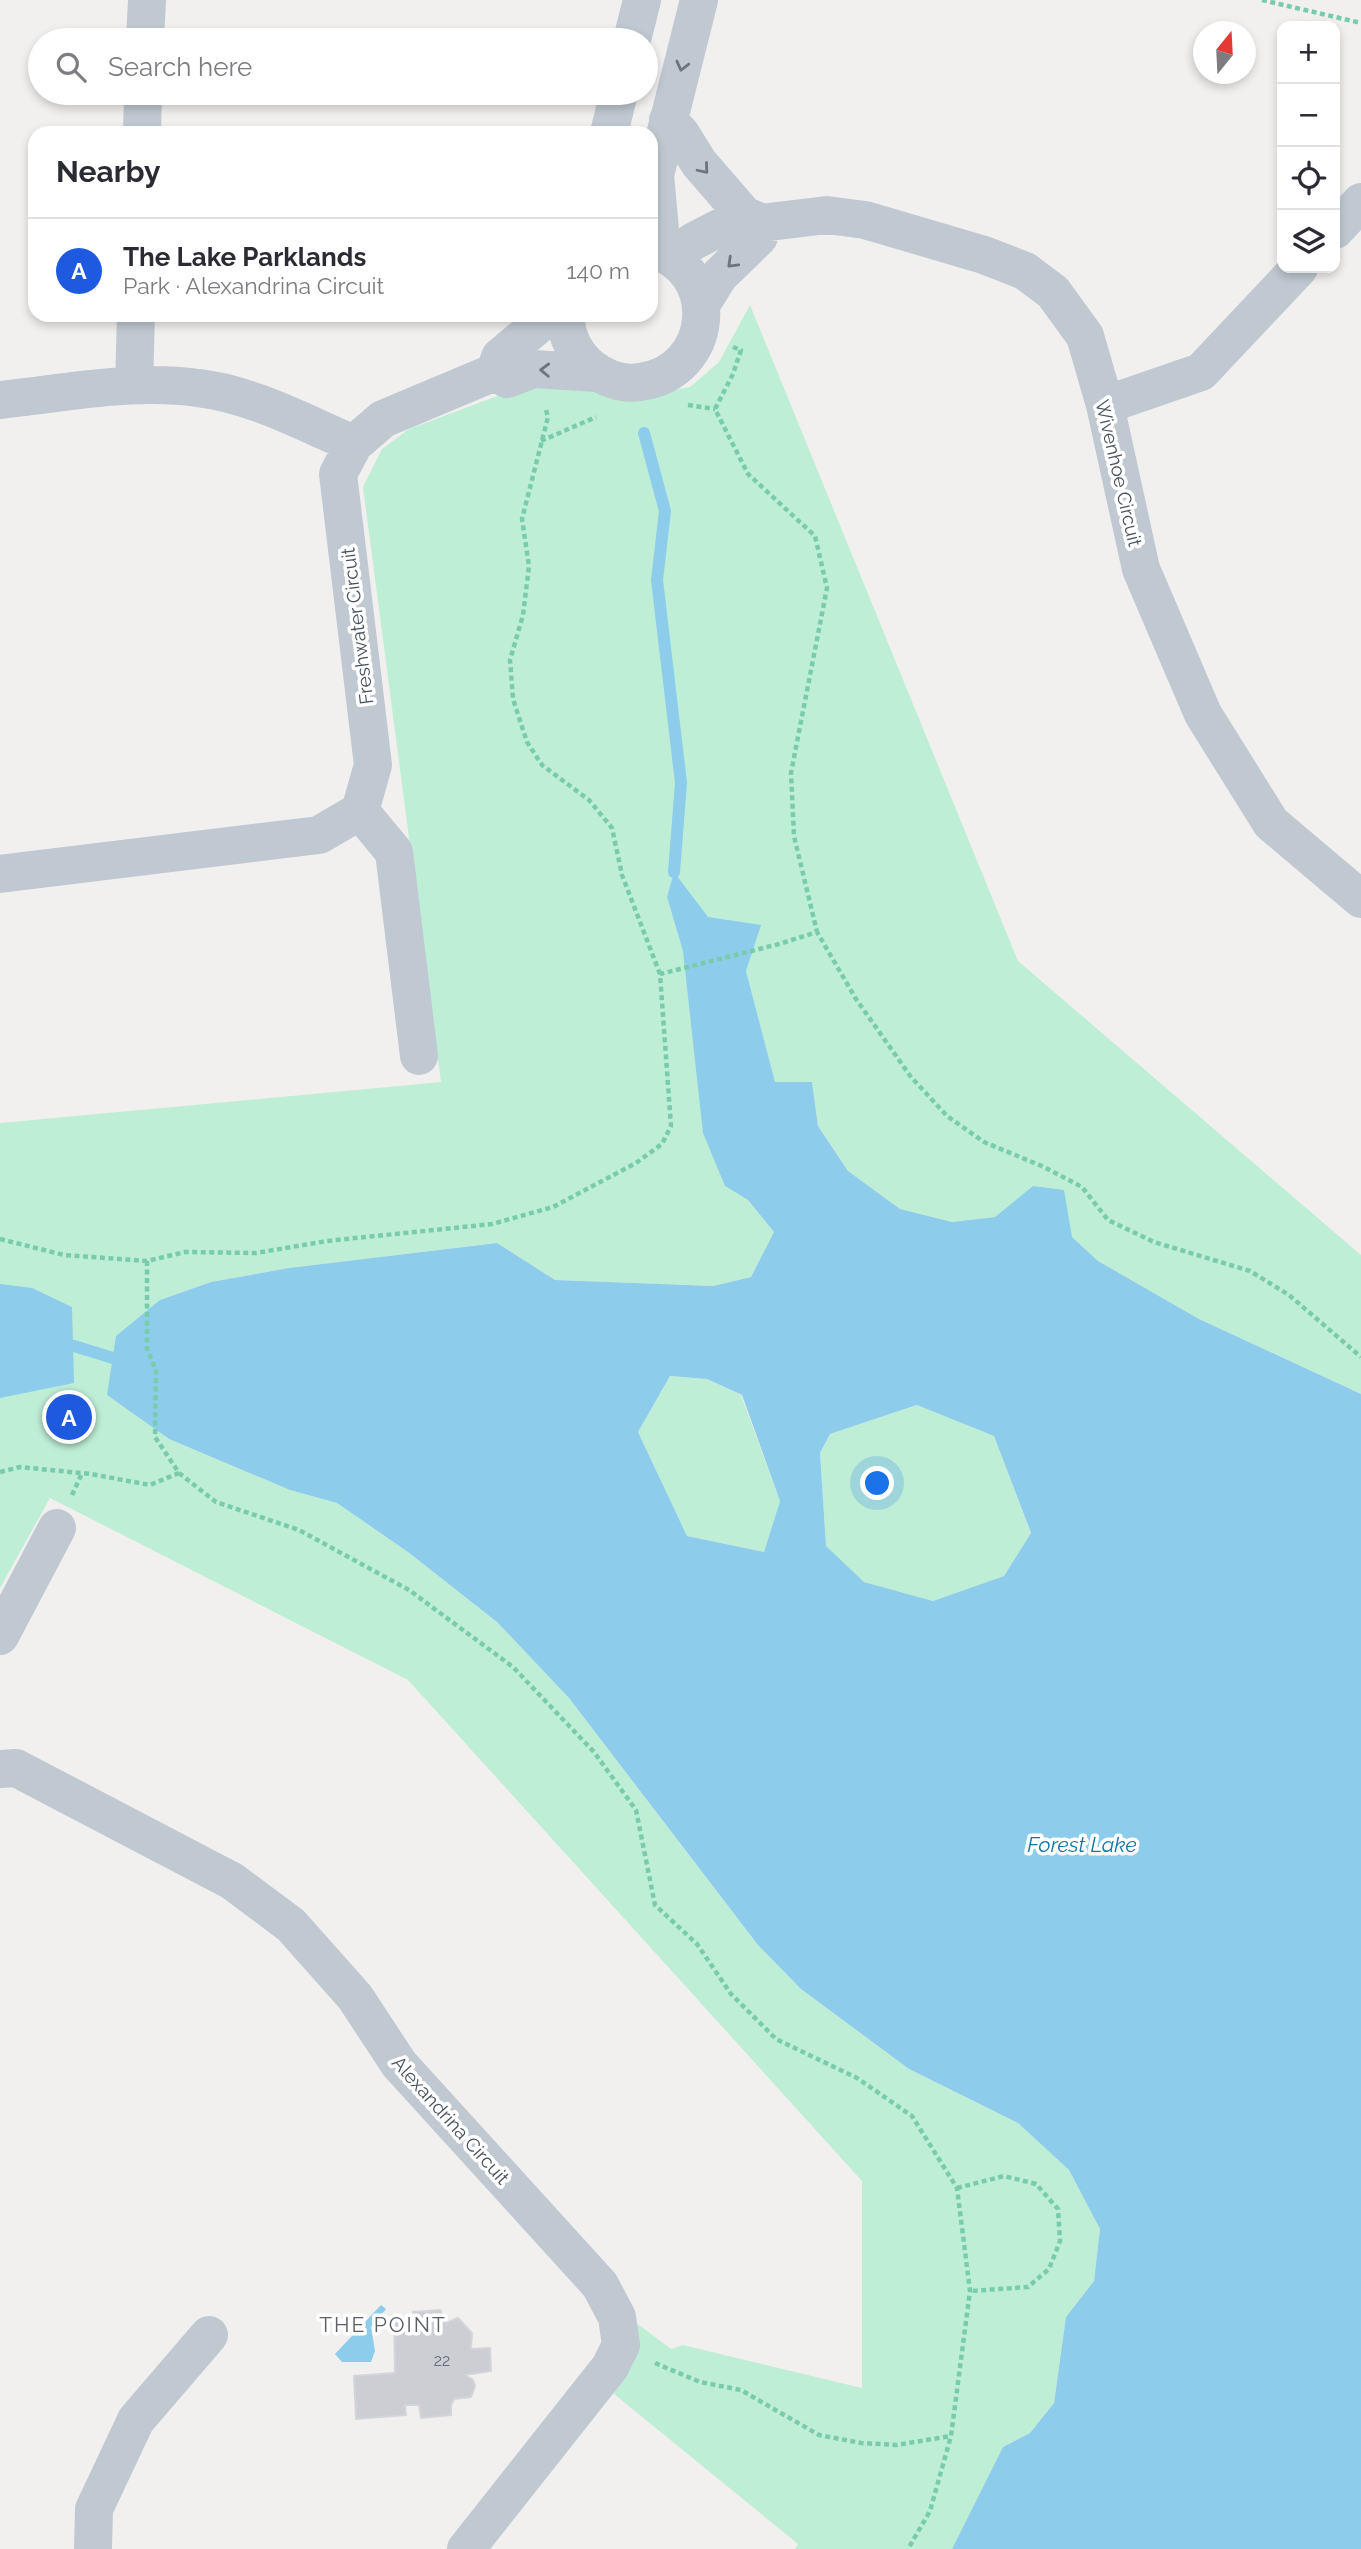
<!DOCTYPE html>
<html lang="en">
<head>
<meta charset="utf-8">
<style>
  :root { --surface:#fff; --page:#f7f7f7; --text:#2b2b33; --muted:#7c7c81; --line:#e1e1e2; --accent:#1d5adf }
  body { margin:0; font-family:Raleway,sans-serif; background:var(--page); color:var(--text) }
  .controls { position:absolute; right:21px; top:21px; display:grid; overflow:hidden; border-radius:14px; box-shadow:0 4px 10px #0003 }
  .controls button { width:63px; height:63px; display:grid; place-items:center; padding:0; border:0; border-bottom:2px solid var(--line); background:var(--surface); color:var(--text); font:35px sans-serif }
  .compass { position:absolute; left:1193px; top:21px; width:63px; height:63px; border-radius:50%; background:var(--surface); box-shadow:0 4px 10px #0003; rotate:18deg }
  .you { position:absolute; left:878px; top:1484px; width:24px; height:24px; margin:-18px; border:5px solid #fff; border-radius:50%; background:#1a73e8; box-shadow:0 0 0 10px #1a73e833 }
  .badge { display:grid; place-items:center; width:46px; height:46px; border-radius:50%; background:var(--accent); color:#fff; font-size:23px; font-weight:700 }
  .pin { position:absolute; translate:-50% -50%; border:4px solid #fff; box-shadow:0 2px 7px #0006 }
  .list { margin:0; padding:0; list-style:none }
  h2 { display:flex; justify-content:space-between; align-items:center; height:91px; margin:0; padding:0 28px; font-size:30px }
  h2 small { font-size:23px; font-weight:400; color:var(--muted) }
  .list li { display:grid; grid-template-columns:46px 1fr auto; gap:21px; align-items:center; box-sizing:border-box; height:105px; padding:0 28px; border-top:2px solid var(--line) }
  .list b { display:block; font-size:26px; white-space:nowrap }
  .list p { margin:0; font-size:23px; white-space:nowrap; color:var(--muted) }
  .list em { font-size:23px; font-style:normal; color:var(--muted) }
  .icon { flex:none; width:38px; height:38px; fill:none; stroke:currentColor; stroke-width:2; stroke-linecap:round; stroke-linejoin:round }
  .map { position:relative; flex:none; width:1361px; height:2549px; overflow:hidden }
  .search { position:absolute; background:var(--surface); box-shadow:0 4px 10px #0003; left:28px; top:28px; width:630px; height:77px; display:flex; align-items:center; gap:18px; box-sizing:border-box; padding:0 24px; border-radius:38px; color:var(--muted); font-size:26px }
  .panel { position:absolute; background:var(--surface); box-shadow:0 4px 10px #0003; left:28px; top:126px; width:630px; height:196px; border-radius:21px }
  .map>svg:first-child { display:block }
  .green { fill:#bfeed7 }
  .water { fill:#8dccea; fill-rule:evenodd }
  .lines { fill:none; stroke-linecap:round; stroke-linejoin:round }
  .stream { stroke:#8dccea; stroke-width:12 }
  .building { fill:#ccced4; stroke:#d4d5db; stroke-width:2 }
  .path { stroke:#78ccac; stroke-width:4.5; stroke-dasharray:5 3.5; stroke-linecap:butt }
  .minor { stroke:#c0c8d1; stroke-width:38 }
  .oneway { stroke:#6c7480 }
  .labels { text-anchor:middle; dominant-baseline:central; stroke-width:7; stroke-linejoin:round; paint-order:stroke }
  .number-label { font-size:16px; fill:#69707b }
  .street-label { font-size:19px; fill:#48505d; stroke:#fff }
  .water-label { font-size:21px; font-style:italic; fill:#0f76a8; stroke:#fff }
  .neighbourhood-label { font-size:21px; letter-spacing:2px; fill:#5c5f64; stroke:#fff }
</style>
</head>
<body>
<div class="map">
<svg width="1361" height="2549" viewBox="0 0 1361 2549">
  <rect width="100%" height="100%" fill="#f2f0ef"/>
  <path class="green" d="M 750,305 L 1018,961 L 1361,1255 L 1361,1394 L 1199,1319 L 1098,1261 L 1072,1237 L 1033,1186 L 995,1217 L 952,1222 L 900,1209 L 848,1171 L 818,1126 L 812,1082 L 775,1083 L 746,971 L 674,873 L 667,897 L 683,950 L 725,1186 L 748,1200 L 774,1232 L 751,1277 L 713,1286 L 555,1280 L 497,1243 L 289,1268 L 211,1282 L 160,1300 L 107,1395 L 169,1439 L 290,1490 L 337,1503 L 408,1552 L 497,1622 L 569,1698 L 758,1945 L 801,1989 L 909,2069 L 1018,2123 L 1069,2170 L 1100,2229 L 1094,2281 L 1066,2317 L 1054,2403 L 1030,2433 L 1003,2447 L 952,2549 L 795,2549 L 798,2544 L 614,2394 L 635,2322 L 671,2349 L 683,2345 L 862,2388 L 862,2181 L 408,1680 L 50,1498 L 0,1588 L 0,1123 L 441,1082 L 363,487 L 382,449 L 409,429 L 529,384 L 580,382 L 631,398 L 690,387 L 719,362 Z
    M 670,1376 L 707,1379 L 741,1395 L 780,1501 L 764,1552 L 687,1536 L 638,1432 Z
    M 918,1405 L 994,1436 L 1031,1534 L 1004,1576 L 933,1601 L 864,1582 L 826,1547 L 820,1453 L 830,1434 Z"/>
  <path class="water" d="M 674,872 L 708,917 L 761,925 L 746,971 L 775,1082 L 812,1082 L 818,1126 L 848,1171 L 900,1209 L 952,1222 L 995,1217 L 1033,1186 L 1064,1190 L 1072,1237 L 1098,1261 L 1199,1319 L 1361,1394 L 1361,2549 L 952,2549 L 1003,2447 L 1030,2433 L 1054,2403 L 1066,2317 L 1094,2281 L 1100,2229 L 1069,2170 L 1018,2123 L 909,2069 L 801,1989 L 758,1945 L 569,1698 L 497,1622 L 408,1552 L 337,1503 L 290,1490 L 169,1439 L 107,1395 L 116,1336 L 160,1300 L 211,1282 L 289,1268 L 497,1243 L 555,1280 L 713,1286 L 751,1277 L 774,1232 L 748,1200 L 725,1186 L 703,1133 L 683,951 L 667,897 ZM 670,1376 L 707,1379 L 742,1395 L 780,1501 L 764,1552 L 687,1536 L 638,1432 ZM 917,1405 L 994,1436 L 1031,1533 L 1004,1576 L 933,1601 L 864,1582 L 826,1546 L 820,1453 L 830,1434 Z
    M 0,1284 L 32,1288 L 72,1307 L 74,1383 L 0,1398 Z
    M 381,2305 L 386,2309 L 371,2327 L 375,2351 L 371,2362 L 342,2362 L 335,2354 Z"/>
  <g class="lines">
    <path class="stream" d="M 644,433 L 665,511 L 657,580 L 681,783 L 674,872
      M 74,1346 L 113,1358"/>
  </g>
  <path class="building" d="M 440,2310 L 446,2323 L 458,2318 L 472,2333 L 471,2349 L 490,2348 L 491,2371 L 465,2375 L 473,2380 L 475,2386 L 471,2397 L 454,2399 L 451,2405 L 451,2415 L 421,2418 L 419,2405 L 405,2405 L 406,2415 L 356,2419 L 354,2376 L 395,2373 L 394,2321 L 415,2320 L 413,2312 Z"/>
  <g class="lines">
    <path class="path" d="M 1262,0 L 1361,23
      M 733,347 L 741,350 L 733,374 L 715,409 L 748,474 L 815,536 L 827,588 L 791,773 L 794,836 L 817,932
      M 688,405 L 715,409
      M 546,410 L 548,417 L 522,519 L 529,566 L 523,615 L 510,660 L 513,699 L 527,742 L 542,765 L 589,800 L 612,828 L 622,875 L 660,974
      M 541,441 L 596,417
      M 0,1239 L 64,1255 L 147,1261 L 185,1252 L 256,1253 L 327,1241 L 492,1224 L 553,1207 L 636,1163 L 662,1144 L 671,1126 L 660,974 L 779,944 L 817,932 L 856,999 L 911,1077 L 947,1116 L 984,1142 L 1044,1167 L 1082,1187 L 1108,1220 L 1154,1242 L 1250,1271 L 1289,1295 L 1361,1357
      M 147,1261 L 147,1349 L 156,1370 L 155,1437 L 179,1473 L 216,1502 L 299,1530 L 409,1590 L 513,1667 L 594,1752 L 636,1810 L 655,1905 L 697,1944 L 731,1994 L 776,2039 L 857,2078 L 912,2116 L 957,2188 L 970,2291 L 951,2436 L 930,2511 L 908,2549
      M 0,1472 L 20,1467 L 91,1474 L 150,1485 L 179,1473
      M 72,1495 L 82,1473
      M 957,2188 L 1004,2176 L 1036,2184 L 1058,2209 L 1060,2241 L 1049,2269 L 1028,2287 L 971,2291
      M 655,2363 L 700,2382 L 741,2390 L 819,2435 L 861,2443 L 896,2445 L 951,2436"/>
    <path class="minor" d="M 145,40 L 147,0
      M 632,40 L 642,0
      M 668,120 L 681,134 L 699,163 L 744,215
      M 142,133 L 143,93
      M 609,133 L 619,93
      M 1335,230 L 1361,202
      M 662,252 L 655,175 L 699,0
      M 671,257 L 694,241 L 744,215 L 762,223 L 827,215 L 865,220 L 984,255 L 1025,271 L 1053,292 L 1085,336 L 1105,405 L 1141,569 L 1203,714 L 1271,823 L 1361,899
      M 701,305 L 719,276 L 759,237 L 762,223
      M 566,315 C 565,335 575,354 590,367 C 604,378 622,385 640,382 C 715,372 724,270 651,249
      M 495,372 L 507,379 L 534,369 L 597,373
      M 134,385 L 136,315
      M 0,400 C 65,393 132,379 198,388 C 252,394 304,423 354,444
      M 1105,405 L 1201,372 L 1299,268
      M 360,811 L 394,852 L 419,1056
      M 0,874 L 319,835 L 360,811 L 373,765 L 338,474 L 354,444 L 383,419 L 495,372 L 500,357 L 550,315
      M 0,1636 L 57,1528
      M 0,1769 L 16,1768 L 232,1881 L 291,1925 L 355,1997 L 399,2064 L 600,2285 L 617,2317 L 621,2345 L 610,2367 L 466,2549
      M 93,2549 L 94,2509 L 136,2420 L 209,2335"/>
  </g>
  <defs><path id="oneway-chevron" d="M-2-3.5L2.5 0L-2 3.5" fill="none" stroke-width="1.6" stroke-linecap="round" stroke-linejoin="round" transform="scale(1.75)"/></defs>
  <g class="oneway">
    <use href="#oneway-chevron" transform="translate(682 66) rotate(104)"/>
    <use href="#oneway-chevron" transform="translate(704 169) rotate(50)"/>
    <use href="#oneway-chevron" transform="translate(732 263) rotate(136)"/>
    <use href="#oneway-chevron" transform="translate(545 370) rotate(-178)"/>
  </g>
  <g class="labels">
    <g class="number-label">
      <text x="442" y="2360">22</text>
    </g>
    <g class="street-label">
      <text transform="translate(1119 473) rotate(77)">Wivenhoe Circuit</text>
      <text transform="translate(357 626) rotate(-97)">Freshwater Circuit</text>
      <text transform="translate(451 2120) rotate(48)">Alexandrina Circuit</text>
    </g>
    <g class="water-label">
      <text x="1082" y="1844">Forest Lake</text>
    </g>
    <g class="neighbourhood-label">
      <text x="383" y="2324">THE POINT</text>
    </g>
  </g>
</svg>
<div class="controls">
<button>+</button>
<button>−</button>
<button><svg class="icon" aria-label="locate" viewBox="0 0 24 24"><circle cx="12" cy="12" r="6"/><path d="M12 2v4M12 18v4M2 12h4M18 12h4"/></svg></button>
<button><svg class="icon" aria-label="layers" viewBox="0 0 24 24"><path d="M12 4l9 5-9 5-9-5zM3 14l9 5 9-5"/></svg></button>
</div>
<svg class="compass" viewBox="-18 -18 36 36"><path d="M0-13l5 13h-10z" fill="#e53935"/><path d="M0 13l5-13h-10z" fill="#7c7c81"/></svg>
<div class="you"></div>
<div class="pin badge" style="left:69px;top:1417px">A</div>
<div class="search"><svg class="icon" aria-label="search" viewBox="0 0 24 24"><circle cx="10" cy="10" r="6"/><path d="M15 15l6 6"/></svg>Search here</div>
<section class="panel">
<h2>Nearby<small></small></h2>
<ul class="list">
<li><span class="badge">A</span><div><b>The Lake Parklands</b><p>Park · Alexandrina Circuit</p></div><em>140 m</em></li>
</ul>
</section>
</div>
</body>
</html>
